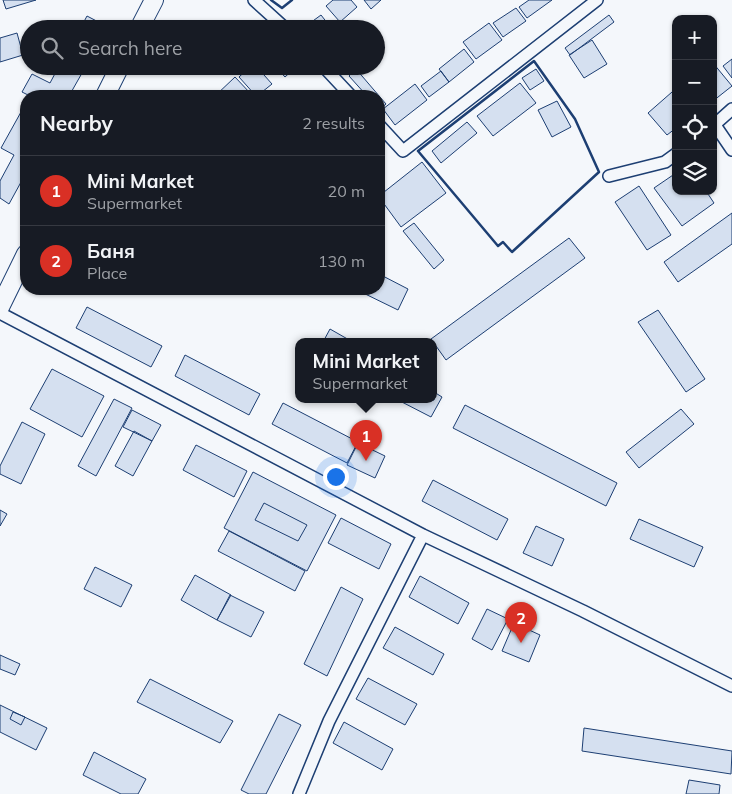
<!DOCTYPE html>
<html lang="en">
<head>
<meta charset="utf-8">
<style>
  :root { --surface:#171b24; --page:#20242c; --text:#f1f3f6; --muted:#9ea1a6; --line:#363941; --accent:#d93025 }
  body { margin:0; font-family:Mulish,sans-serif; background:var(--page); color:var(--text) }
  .controls { position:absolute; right:15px; top:15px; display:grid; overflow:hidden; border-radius:10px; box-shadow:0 1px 4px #0004 }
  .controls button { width:45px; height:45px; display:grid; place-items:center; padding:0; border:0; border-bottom:1px solid var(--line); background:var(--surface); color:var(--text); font:25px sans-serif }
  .you { position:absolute; left:335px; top:476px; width:18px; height:18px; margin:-12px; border:4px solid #fff; border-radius:50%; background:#1a73e8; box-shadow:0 0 0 8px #1a73e833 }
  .badge { display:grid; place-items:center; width:32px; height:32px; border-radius:50%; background:var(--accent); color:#fff; font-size:16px; font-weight:700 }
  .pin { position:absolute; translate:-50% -41px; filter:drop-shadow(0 1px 2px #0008) }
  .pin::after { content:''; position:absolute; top:26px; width:18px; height:15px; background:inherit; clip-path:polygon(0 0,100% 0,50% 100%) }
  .popup { position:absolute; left:295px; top:338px; width:142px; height:65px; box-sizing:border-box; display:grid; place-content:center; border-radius:10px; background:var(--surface); filter:drop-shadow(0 1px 4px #0005); font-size:16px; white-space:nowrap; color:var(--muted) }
  .popup b { font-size:19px; color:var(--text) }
  .popup::after { content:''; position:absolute; left:50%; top:100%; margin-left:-10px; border:10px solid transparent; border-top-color:var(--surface) }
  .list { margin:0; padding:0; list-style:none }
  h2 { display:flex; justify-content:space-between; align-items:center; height:65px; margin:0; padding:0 20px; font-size:21px }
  h2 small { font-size:16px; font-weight:400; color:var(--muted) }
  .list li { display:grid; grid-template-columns:32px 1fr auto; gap:15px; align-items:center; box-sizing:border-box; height:70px; padding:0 20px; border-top:1px solid var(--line) }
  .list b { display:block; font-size:19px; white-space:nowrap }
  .list p { margin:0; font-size:16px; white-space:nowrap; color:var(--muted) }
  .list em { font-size:16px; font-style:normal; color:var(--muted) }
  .icon { flex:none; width:28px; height:28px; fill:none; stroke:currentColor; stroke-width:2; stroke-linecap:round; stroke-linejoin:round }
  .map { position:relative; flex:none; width:732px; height:794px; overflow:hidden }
  .search { position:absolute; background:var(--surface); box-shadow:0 1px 4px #0004; left:20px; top:20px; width:365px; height:55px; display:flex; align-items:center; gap:12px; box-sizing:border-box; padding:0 18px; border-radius:28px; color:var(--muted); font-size:19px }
  .panel { position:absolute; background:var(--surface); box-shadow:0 1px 4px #0004; left:20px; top:90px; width:365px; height:205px; border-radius:20px }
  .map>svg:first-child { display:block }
  .building { fill:#d5e0f0; stroke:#1d3f73 }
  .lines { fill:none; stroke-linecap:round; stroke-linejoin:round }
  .minor-casing { stroke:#1d3f73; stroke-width:14 }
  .primary-casing { stroke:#1d3f73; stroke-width:20 }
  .minor { stroke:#f4f7fb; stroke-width:11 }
  .primary { stroke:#f4f7fb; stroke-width:18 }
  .wall { stroke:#1d3f73; stroke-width:2.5 }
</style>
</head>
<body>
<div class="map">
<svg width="732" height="794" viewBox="0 0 732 794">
  <rect width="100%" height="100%" fill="#f4f7fb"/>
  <path class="building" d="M 3,0 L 36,0 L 6,9 Z
    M 333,0 L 351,0 L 357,7 L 340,22 L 326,6 Z
    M 364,0 L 381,0 L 371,9 Z
    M 529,0 L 552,0 L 527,18 L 519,7 Z
    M 516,8 L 526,21 L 503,37 L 493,23 Z
    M 321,15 L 332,29 L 308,29 L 306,26 Z
    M 609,15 L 614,22 L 570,55 L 565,48 Z
    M 87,16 L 108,27 L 107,29 L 80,29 Z
    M 489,23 L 502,40 L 476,59 L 463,42 Z
    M 17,33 L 23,55 L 0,62 L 0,38 Z
    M 592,40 L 607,64 L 584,78 L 569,55 Z
    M 464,49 L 474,62 L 449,82 L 439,69 Z
    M 732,59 L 732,78 L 723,66 Z
    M 713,63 L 732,86 L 713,101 Z
    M 59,66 L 86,66 L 69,96 L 30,96 L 22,92 L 32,74 L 50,83 Z
    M 251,66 L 256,66 L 272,84 L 257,96 L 256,96 L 239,77 Z
    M 275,66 L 297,66 L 285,77 Z
    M 356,69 L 386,104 L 379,110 L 379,96 L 367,96 L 349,76 Z
    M 536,69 L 544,81 L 530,90 L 522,78 Z
    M 441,71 L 449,82 L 429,97 L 421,86 Z
    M 235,77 L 251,94 L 249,96 L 215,96 Z
    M 520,83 L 536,103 L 493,136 L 477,116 Z
    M 415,84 L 427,100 L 395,125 L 383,109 Z
    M 672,92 L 676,96 L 676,128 L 667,135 L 648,113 Z
    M 557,101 L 571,127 L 552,137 L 538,110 Z
    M 26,103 L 26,173 L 9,204 L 0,198 L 0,181 L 14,155 L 1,148 Z
    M 467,122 L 477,133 L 441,163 L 432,151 Z
    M 422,162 L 446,193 L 401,227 L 379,197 L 379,196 Z
    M 676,173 L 676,191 L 706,191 L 714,203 L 682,226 L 654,188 Z
    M 639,186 L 671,235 L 647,250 L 615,202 Z
    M 732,213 L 732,244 L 678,282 L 664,262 Z
    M 414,223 L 444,260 L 434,269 L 403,231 Z
    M 569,238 L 585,258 L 446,360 L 431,339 Z
    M 379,274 L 408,289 L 398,310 L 355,289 L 379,289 Z
    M 87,307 L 162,346 L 151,367 L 76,328 Z
    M 658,310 L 705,379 L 686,392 L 638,322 Z
    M 330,329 L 351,341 L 351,342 L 323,342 Z
    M 185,355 L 260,394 L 249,415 L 175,376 Z
    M 52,369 L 104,396 L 82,437 L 30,409 Z
    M 434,392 L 442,397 L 431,417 L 398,400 L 434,400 Z
    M 114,399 L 132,408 L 96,476 L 78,466 Z
    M 283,403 L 358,442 L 347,463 L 272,424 Z
    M 465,405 L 617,483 L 606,506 L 453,428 Z
    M 681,409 L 694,424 L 639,468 L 626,452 Z
    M 132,410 L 161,425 L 152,441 L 123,427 Z
    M 22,422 L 45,434 L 21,484 L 0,474 L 0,466 Z
    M 134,431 L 152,441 L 133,476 L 115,466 Z
    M 358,443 L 385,456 L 375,478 L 347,465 Z
    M 196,445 L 247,471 L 234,497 L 183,470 Z
    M 253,472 L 336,515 L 307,571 L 224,528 Z
    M 433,480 L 508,519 L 497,540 L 422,501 Z
    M 264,503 L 307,525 L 298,541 L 255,520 Z
    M 0,510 L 7,514 L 0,526 Z
    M 341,518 L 391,544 L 379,569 L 328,543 Z
    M 639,519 L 703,547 L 694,567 L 630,539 Z
    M 536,526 L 564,539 L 552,566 L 523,553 Z
    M 229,531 L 305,571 L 295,591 L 218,551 Z
    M 95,567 L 132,585 L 121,607 L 84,589 Z
    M 195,575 L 231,595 L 217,620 L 181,600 Z
    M 420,576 L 469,603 L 458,624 L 409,597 Z
    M 341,587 L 363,599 L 327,676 L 304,664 Z
    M 230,595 L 264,612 L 251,637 L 217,620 Z
    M 487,609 L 508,619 L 492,650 L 472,639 Z
    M 514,623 L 540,635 L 529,662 L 502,651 Z
    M 395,627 L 444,654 L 433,675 L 383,648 Z
    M 0,655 L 20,664 L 15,675 L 0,669 Z
    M 368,678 L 417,704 L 405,725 L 356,699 Z
    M 150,679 L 233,721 L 220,743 L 137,702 Z
    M 0,705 L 47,728 L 36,750 L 0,732 Z
    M 13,712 L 25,717 L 21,725 L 10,719 Z
    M 279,714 L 301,725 L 266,794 L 249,794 L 241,790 Z
    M 344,722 L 393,749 L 382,770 L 333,743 Z
    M 584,728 L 732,751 L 731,774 L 582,751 Z
    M 94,752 L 146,779 L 138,794 L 121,794 L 83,775 Z
    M 689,780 L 720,785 L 719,794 L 686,794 Z"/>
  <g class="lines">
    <defs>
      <path id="minor" d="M 254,0 L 286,29
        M 323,66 L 351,96
        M 379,125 L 403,151 L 597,0
        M 715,125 L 732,150
        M 713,126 L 732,109
        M 609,176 L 665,162 L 676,154
        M 0,313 L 423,535 L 583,611 L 732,686
        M 299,794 L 329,721 L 423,535"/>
      <path id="primary" d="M 139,29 L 154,0
        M 105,96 L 120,66
        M 0,307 L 26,254"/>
    </defs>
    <use href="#minor" class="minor-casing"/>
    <use href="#primary" class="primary-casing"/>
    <use href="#minor" class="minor"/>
    <use href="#primary" class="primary"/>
    <path class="wall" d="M 271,0 L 282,8 L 292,0
      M 534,61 L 575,119 L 599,172 L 512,252 L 503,242 L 498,246 L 418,151 Z"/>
  </g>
</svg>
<div class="controls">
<button>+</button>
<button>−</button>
<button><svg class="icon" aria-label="locate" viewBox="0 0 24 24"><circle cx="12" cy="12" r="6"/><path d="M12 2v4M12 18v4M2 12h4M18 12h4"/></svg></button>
<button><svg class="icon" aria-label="layers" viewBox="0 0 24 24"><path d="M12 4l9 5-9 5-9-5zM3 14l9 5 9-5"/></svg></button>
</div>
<div class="you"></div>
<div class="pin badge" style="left:366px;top:461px">1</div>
<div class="popup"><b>Mini Market</b>Supermarket</div>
<div class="pin badge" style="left:521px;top:643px">2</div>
<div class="search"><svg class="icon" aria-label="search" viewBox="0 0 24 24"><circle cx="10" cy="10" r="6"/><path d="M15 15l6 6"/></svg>Search here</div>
<section class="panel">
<h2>Nearby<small>2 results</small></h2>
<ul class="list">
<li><span class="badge">1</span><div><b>Mini Market</b><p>Supermarket</p></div><em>20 m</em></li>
<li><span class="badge">2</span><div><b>Баня</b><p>Place</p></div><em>130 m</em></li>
</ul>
</section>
</div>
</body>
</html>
